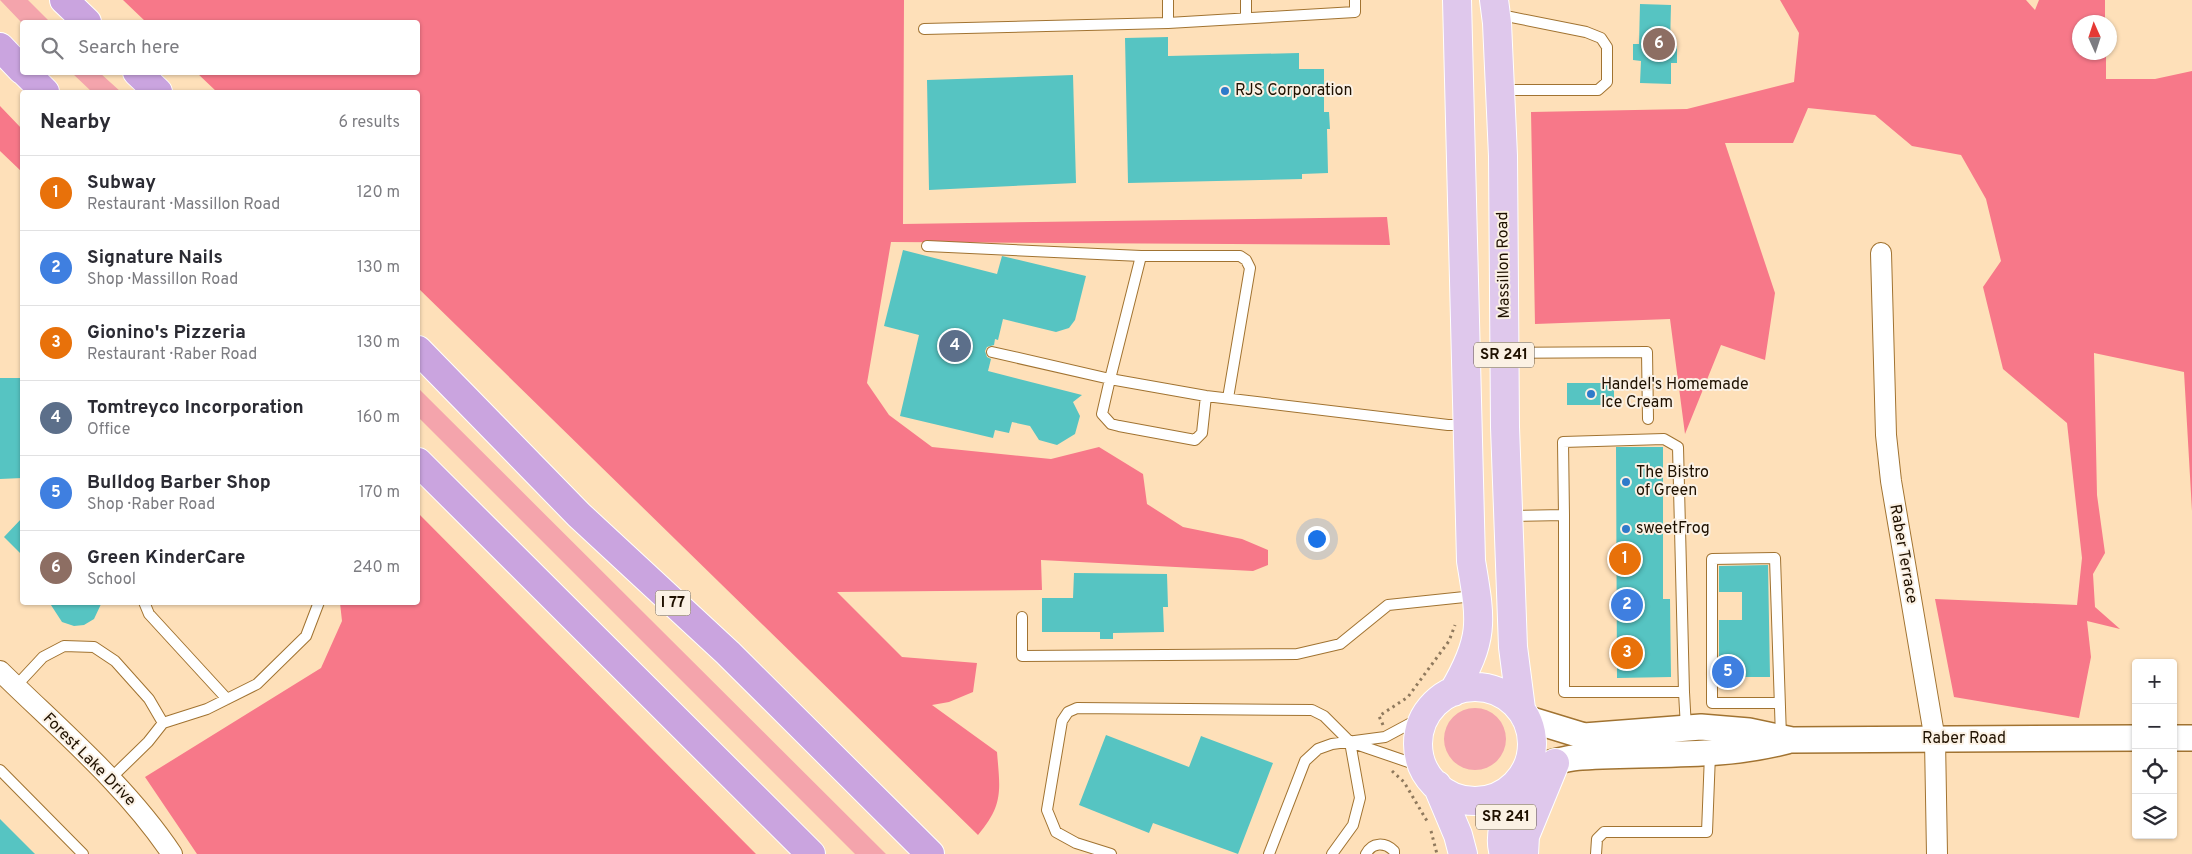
<!DOCTYPE html>
<html lang="en">
<head>
<meta charset="utf-8">
<style>
  :root { --surface:#fff; --page:#f7f7f7; --text:#2b2b33; --muted:#7c7c81; --line:#e1e1e2; --accent:#0b8043 }
  body { margin:0; font-family:Overpass,sans-serif; background:var(--page); color:var(--text) }
  .controls { position:absolute; right:15px; bottom:15px; display:grid; overflow:hidden; border-radius:5px; box-shadow:0 1px 4px #0004 }
  .controls button { width:45px; height:45px; display:grid; place-items:center; padding:0; border:0; border-bottom:1px solid var(--line); background:var(--surface); color:var(--text); font:25px sans-serif }
  .compass { position:absolute; left:2072px; top:15px; width:45px; height:45px; border-radius:50%; background:var(--surface); box-shadow:0 1px 4px #0004; rotate:357deg }
  .you { position:absolute; left:1316px; top:538px; width:18px; height:18px; margin:-12px; border:4px solid #fff; border-radius:50%; background:#1a73e8; box-shadow:0 0 0 8px #1a73e833 }
  .badge { display:grid; place-items:center; width:32px; height:32px; border-radius:50%; background:var(--accent); color:#fff; font-size:16px; font-weight:700 }
  .pin { position:absolute; translate:-50% -50%; border:2px solid #fff; box-shadow:0 1px 5px #0006 }
  .list { margin:0; padding:0; list-style:none }
  h2 { display:flex; justify-content:space-between; align-items:center; height:65px; margin:0; padding:0 20px; font-size:21px }
  h2 small { font-size:16px; font-weight:400; color:var(--muted) }
  .list li { display:grid; grid-template-columns:32px 1fr auto; gap:15px; align-items:center; box-sizing:border-box; height:75px; padding:0 20px; border-top:1px solid var(--line) }
  .list b { display:block; font-size:19px; white-space:nowrap }
  .list p { margin:0; font-size:16px; white-space:nowrap; color:var(--muted) }
  .list em { font-size:16px; font-style:normal; color:var(--muted) }
  .icon { flex:none; width:28px; height:28px; fill:none; stroke:currentColor; stroke-width:2; stroke-linecap:round; stroke-linejoin:round }
  .map { position:relative; flex:none; width:2192px; height:854px; overflow:hidden }
  .search { position:absolute; background:var(--surface); box-shadow:0 1px 4px #0004; left:20px; top:20px; width:400px; height:55px; display:flex; align-items:center; gap:12px; box-sizing:border-box; padding:0 18px; border-radius:5px; color:var(--muted); font-size:19px }
  .panel { position:absolute; background:var(--surface); box-shadow:0 1px 4px #0004; left:20px; top:90px; width:400px; height:515px; border-radius:5px }
  .map>svg:first-child { display:block }
  .green { fill:#f4a4ac }
  .forest { fill:#f77889 }
  .building { fill:#56c4c2 }
  .lines { fill:none; stroke-linecap:round; stroke-linejoin:round }
  .service-casing { stroke:#a17331; stroke-width:12 }
  .minor-casing { stroke:#a17331; stroke-width:22 }
  .tertiary-casing { stroke:#a17331; stroke-width:28 }
  .primary-casing { stroke:#fff; stroke-width:30 }
  .motorway-casing { stroke:#fff; stroke-width:30 }
  .path { stroke:#8f795d; stroke-width:3; stroke-dasharray:2.5 4; stroke-linecap:butt }
  .service { stroke:#fff; stroke-width:10 }
  .minor { stroke:#fff; stroke-width:20 }
  .tertiary { stroke:#fff; stroke-width:25 }
  .primary { stroke:#dfc8ec; stroke-width:28 }
  .motorway { stroke:#caa4df; stroke-width:28 }
  .poi-dot { fill:#2f7aca; stroke:#fbf1e4; stroke-width:2 }
  .labels { text-anchor:middle; dominant-baseline:central; stroke-width:4; stroke-linejoin:round; paint-order:stroke }
  .shield { fill:#fbf1e4; stroke:#615444; stroke-width:1 }
  .shield-label { font-size:15px; font-weight:bold; fill:#1f1100 }
  .poi-label { font-size:16px; fill:#1f1100; stroke:#fbf1e4; text-anchor:start }
  .street-label { font-size:16px; fill:#1f1100; stroke:#fbf1e4 }
</style>
</head>
<body>
<div class="map">
<svg width="2192" height="854" viewBox="0 0 2192 854">
  <rect width="100%" height="100%" fill="#fee0b9"/>
  <path class="green" d="M 0,0 L 28,0 L 50,22 L 22,23 Z
    M 72,73 L 100,73 L 121,92 L 92,92 Z
    M 418,388 L 886,854 L 855,854 L 418,417 Z
    M1444 739a31 31 0 1 1 62 0a31 31 0 1 1-62 0Z"/>
  <path class="forest" d="M 123,0 L 904,0 L 903,224 L 1387,217 L 1390,245 L 891,242 L 867,383 L 889,415 L 932,447 L 1051,459 L 1099,447 L 1143,474 L 1147,504 L 1183,527 L 1242,539 L 1268,550 L 1268,565 L 1253,571 L 1041,560 L 1042,590 L 837,592 L 902,657 L 977,663 L 973,692 L 949,702 L 932,705 L 997,752 C 1000,790 1004,804 978,835 L 418,288 L 418,92 L 217,92 L 197,73 L 418,72 L 418,22 L 146,22 Z
    M 1780,0 L 2026,0 L 2035,10 L 2039,0 L 2105,0 L 2105,22 L 2080,22 L 2080,52 L 2106,53 L 2106,79 L 2155,79 L 2192,71 L 2192,511 L 2184,372 L 2094,353 L 2097,495 L 2105,553 L 2093,574 L 2095,607 L 2120,629 L 2087,621 L 2091,657 L 2079,718 L 1954,697 L 1935,599 L 2077,605 L 2082,558 L 2067,423 L 2003,369 L 1983,287 L 2001,261 L 1986,199 L 1961,155 L 1912,146 L 1875,115 L 1808,108 L 1793,143 L 1725,143 L 1775,293 L 1765,360 L 1721,345 L 1685,434 L 1670,319 L 1535,324 L 1531,112 L 1687,109 L 1794,82 L 1799,33 Z
    M 0,106 L 22,129 L 22,172 L 0,151 Z
    M 418,513 L 756,854 L 197,854 L 145,777 L 321,668 L 342,621 L 340,603 L 418,602 Z"/>
  <path class="building" d="M 1640,4 L 1671,5 L 1670,46 L 1677,46 L 1677,63 L 1671,63 L 1671,84 L 1640,83 L 1641,61 L 1633,60 L 1633,44 L 1639,44 Z
    M 1168,37 L 1168,56 L 1299,53 L 1299,69 L 1324,69 L 1324,112 L 1329,112 L 1330,129 L 1327,129 L 1328,173 L 1302,174 L 1302,179 L 1128,183 L 1125,38 Z
    M 1073,75 L 1076,183 L 929,190 L 927,80 Z
    M 903,250 L 997,274 L 1002,256 L 1086,276 L 1075,320 L 1069,328 L 1056,332 L 1003,319 L 998,340 L 995,339 L 994,345 L 987,347 L 985,351 L 987,357 L 991,359 L 988,371 L 1082,395 L 1073,402 L 1080,416 L 1075,434 L 1057,445 L 1039,440 L 1030,426 L 1012,422 L 1009,433 L 995,430 L 993,438 L 900,416 L 919,335 L 884,326 Z
    M 0,378 L 22,378 L 22,478 L 0,479 Z
    M 1567,383 L 1614,383 L 1614,405 L 1567,405 Z
    M 1616,447 L 1663,447 L 1663,599 L 1670,599 L 1671,677 L 1617,678 Z
    M 22,518 L 22,555 L 4,537 Z
    M 1768,565 L 1770,677 L 1719,677 L 1719,620 L 1742,620 L 1742,592 L 1719,592 L 1719,566 Z
    M 1074,573 L 1167,574 L 1168,607 L 1163,607 L 1164,632 L 1113,633 L 1113,639 L 1100,639 L 1100,632 L 1042,632 L 1042,598 L 1073,598 Z
    M 49,602 L 102,602 L 94,619 L 84,625 L 74,626 L 62,622 Z
    M 1106,735 L 1189,767 L 1201,736 L 1273,763 L 1238,854 L 1153,823 L 1149,833 L 1079,805 Z
    M 0,819 L 35,854 L 0,854 Z"/>
  <g class="lines">
    <defs>
      <path id="service" d="M 1168,0 L 1168,23
        M 1246,0 L 1246,18
        M 1496,14 L 1586,32 L 1601,38 L 1607,47 L 1607,82 L 1598,90 L 1501,90
        M 924,29 L 1168,23 L 1355,12 L 1355,0
        M 927,246 L 1141,256
        M 992,352 L 1110,379 L 1102,414 L 1111,424 L 1119,426 L 1195,440 L 1202,433 L 1206,396
        M 1505,353 L 1647,352 L 1648,419
        M 1228,398 L 1250,268 L 1246,260 L 1240,256 L 1141,256 L 1110,379 L 1206,396 L 1448,425 L 1467,425
        M 1509,516 L 1564,515 L 1564,692 L 1684,692 L 1678,447 L 1664,439 L 1563,442 L 1564,515
        M 144,602 L 149,614 L 227,699
        M 1022,617 L 1022,656 L 1297,654 L 1340,644 L 1388,605 L 1474,596
        M 16,686 L 43,657 L 64,646 L 94,647 L 115,661 L 149,699 L 163,723 L 148,742 L 110,779
        M 1684,692 L 1686,728
        M 1778,703 L 1712,703 L 1712,559 L 1775,558 L 1781,737
        M 163,723 L 207,709 L 257,684 L 306,636 L 319,602
        M 0,770 L 83,854
        M 1111,854 L 1076,843 L 1056,832 L 1047,810 L 1062,721 L 1068,712 L 1077,708 L 1312,710 L 1324,716 L 1350,742 L 1423,767
        M 1269,854 L 1305,761 L 1318,749 L 1332,744 L 1385,737 L 1426,715
        M 1332,854 L 1353,825 L 1360,798 L 1350,742
        M 1366,854 C 1372,842 1385,842 1394,851 L 1394,854
        M 1596,854 L 1597,839 L 1604,832 L 1707,832 L 1710,754"/>
      <path id="minor" d="M 1881,253 L 1886,435 L 1891,481 L 1935,740 L 1937,854
        M 0,671 C 59,729 126,785 172,854"/>
      <path id="tertiary" d="M 1525,718 L 1584,736 L 1701,727 L 1749,731 L 1792,740 L 2136,738
        M 2173,738 L 2192,738
        M 1526,770 C 1544,765 1563,758 1582,757 C 1653,752 1718,759 1787,741"/>
      <path id="primary" d="M 1494,0 L 1497,23 L 1503,156 L 1505,427 L 1513,647 L 1521,709
        M1418 744a57 57 0 1 1 114 0a57 57 0 1 1-114 0Z
        M 1453,692 C 1485,638 1481,621 1471,561 L 1457,0
        M 1437,785 L 1458,835 L 1463,854
        M 1504,854 C 1496,832 1512,802 1519,781
        M 1524,854 L 1525,836 L 1555,763"/>
      <path id="motorway" d="M 64,0 L 87,22
        M 0,47 L 22,70
        M 25,72 L 45,92
        M 137,72 L 158,92
        M 418,350 L 579,515 L 728,653 L 930,854
        M 418,462 L 811,854"/>
    </defs>
    <use href="#service" class="service-casing"/>
    <use href="#minor" class="minor-casing"/>
    <use href="#tertiary" class="tertiary-casing"/>
    <use href="#primary" class="primary-casing"/>
    <use href="#motorway" class="motorway-casing"/>
    <path class="path" d="M 1383,725 L 1379,716 L 1408,697 L 1449,641 L 1455,625
      M 1392,771 L 1404,782 L 1427,821
      M 1431,831 L 1437,854"/>
    <use href="#service" class="service"/>
    <use href="#minor" class="minor"/>
    <use href="#tertiary" class="tertiary"/>
    <use href="#primary" class="primary"/>
    <use href="#motorway" class="motorway"/>
  </g>
  <g class="poi-dot">
    <circle cx="1225" cy="91" r="5"/>
    <circle cx="1591" cy="394" r="5"/>
    <circle cx="1626" cy="482" r="5"/>
    <circle cx="1626" cy="529" r="5"/>
  </g>
  <g class="labels">
    <g class="shield">
      <rect x="1474" y="342.5" width="60" height="25" rx="4"/>
      <rect x="655.5" y="590.5" width="35" height="25" rx="4"/>
      <rect x="1476" y="804.5" width="60" height="25" rx="4"/>
    </g>
    <g class="shield-label">
      <text x="1504" y="355">SR 241</text>
      <text x="673" y="603">I 77</text>
      <text x="1506" y="817">SR 241</text>
    </g>
    <g class="poi-label">
      <text x="1235" y="91">RJS Corporation</text>
      <text x="1601" y="385">Handel's Homemade<tspan x="1601" dy="18">Ice Cream</tspan></text>
      <text x="1636" y="473">The Bistro<tspan x="1636" dy="18">of Green</tspan></text>
      <text x="1636" y="529">sweetFrog</text>
    </g>
    <g class="street-label">
      <text transform="translate(1504 265) rotate(-91)">Massillon Road</text>
      <text transform="translate(1903 554) rotate(80)">Raber Terrace</text>
      <text x="1964" y="739">Raber Road</text>
      <text transform="translate(89 760) rotate(45)">Forest Lake Drive</text>
    </g>
  </g>
</svg>
<div class="controls">
<button>+</button>
<button>−</button>
<button><svg class="icon" aria-label="locate" viewBox="0 0 24 24"><circle cx="12" cy="12" r="6"/><path d="M12 2v4M12 18v4M2 12h4M18 12h4"/></svg></button>
<button><svg class="icon" aria-label="layers" viewBox="0 0 24 24"><path d="M12 4l9 5-9 5-9-5zM3 14l9 5 9-5"/></svg></button>
</div>
<svg class="compass" viewBox="-18 -18 36 36"><path d="M0-13l5 13h-10z" fill="#e53935"/><path d="M0 13l5-13h-10z" fill="#7c7c81"/></svg>
<div class="you"></div>
<div class="pin badge" style="left:1625px;top:559px;background:#e8710a">1</div>
<div class="pin badge" style="left:1627px;top:605px;background:#3f7fe0">2</div>
<div class="pin badge" style="left:1627px;top:653px;background:#e8710a">3</div>
<div class="pin badge" style="left:955px;top:346px;background:#5c6f8a">4</div>
<div class="pin badge" style="left:1728px;top:672px;background:#3f7fe0">5</div>
<div class="pin badge" style="left:1659px;top:44px;background:#8d6e63">6</div>
<div class="search"><svg class="icon" aria-label="search" viewBox="0 0 24 24"><circle cx="10" cy="10" r="6"/><path d="M15 15l6 6"/></svg>Search here</div>
<section class="panel">
<h2>Nearby<small>6 results</small></h2>
<ul class="list">
<li><span class="badge" style="background:#e8710a">1</span><div><b>Subway</b><p>Restaurant · Massillon Road</p></div><em>120 m</em></li>
<li><span class="badge" style="background:#3f7fe0">2</span><div><b>Signature Nails</b><p>Shop · Massillon Road</p></div><em>130 m</em></li>
<li><span class="badge" style="background:#e8710a">3</span><div><b>Gionino's Pizzeria</b><p>Restaurant · Raber Road</p></div><em>130 m</em></li>
<li><span class="badge" style="background:#5c6f8a">4</span><div><b>Tomtreyco Incorporation</b><p>Office</p></div><em>160 m</em></li>
<li><span class="badge" style="background:#3f7fe0">5</span><div><b>Bulldog Barber Shop</b><p>Shop · Raber Road</p></div><em>170 m</em></li>
<li><span class="badge" style="background:#8d6e63">6</span><div><b>Green KinderCare</b><p>School</p></div><em>240 m</em></li>
</ul>
</section>
</div>
</body>
</html>
